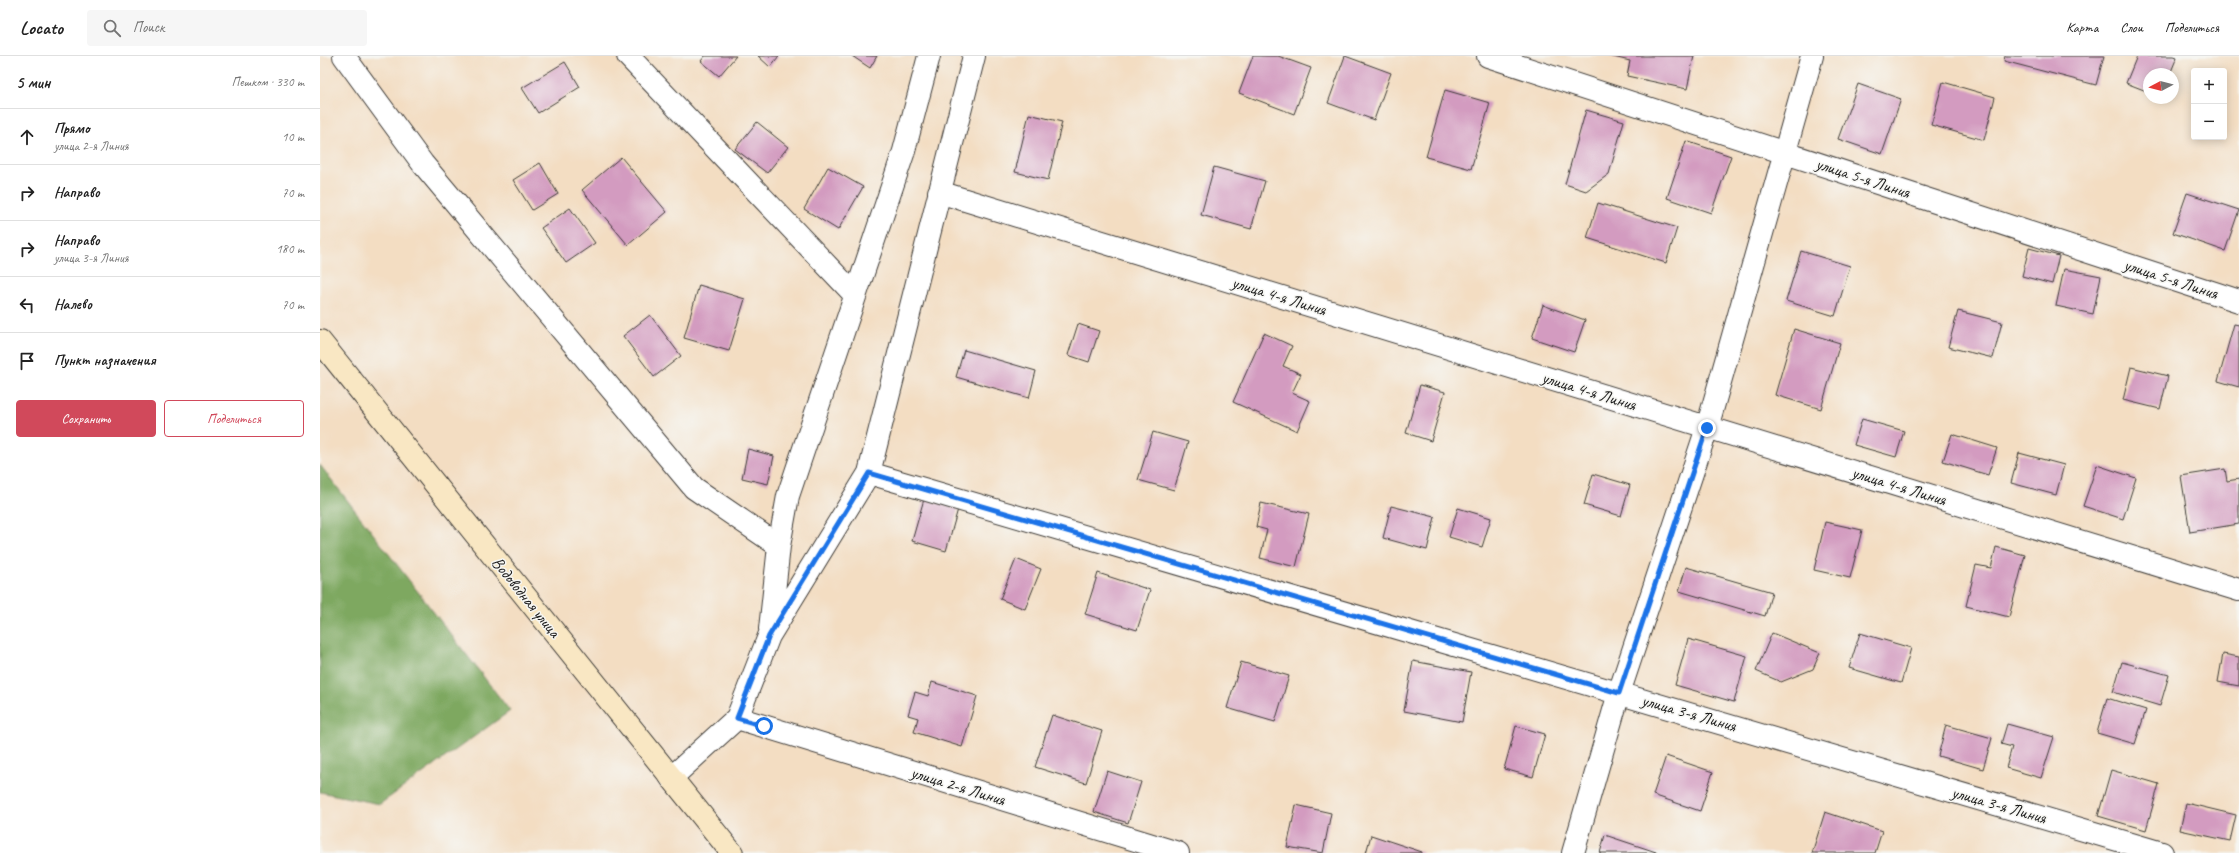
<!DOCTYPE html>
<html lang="ru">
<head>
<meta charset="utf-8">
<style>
  :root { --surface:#fff; --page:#f6f6f6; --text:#222; --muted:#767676; --line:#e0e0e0; --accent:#d1495b }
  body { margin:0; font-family:Caveat,sans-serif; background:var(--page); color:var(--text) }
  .controls { position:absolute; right:12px; top:12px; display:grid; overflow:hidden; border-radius:4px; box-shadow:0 2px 10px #0003 }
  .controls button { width:36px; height:36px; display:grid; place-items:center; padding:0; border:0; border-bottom:1px solid var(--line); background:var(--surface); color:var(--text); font:20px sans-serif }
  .compass { position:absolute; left:1823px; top:12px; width:36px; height:36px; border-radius:50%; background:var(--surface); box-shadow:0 2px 10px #0003; rotate:263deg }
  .stop { position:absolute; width:12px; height:12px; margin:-9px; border:3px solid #1a73e8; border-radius:50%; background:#fff }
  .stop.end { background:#1a73e8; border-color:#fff; box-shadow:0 1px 4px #0008 }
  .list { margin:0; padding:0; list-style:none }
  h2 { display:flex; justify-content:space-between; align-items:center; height:52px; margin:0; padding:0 16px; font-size:17px }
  h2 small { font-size:13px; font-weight:400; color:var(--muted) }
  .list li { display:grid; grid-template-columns:26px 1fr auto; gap:12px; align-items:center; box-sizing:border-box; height:56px; padding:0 16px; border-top:1px solid var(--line) }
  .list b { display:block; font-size:15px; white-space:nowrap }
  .list p { margin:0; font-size:13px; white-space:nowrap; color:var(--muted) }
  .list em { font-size:13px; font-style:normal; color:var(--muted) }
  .actions { display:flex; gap:8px; padding:12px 16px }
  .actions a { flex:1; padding:9px 0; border:1px solid var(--accent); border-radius:4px; text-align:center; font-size:14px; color:var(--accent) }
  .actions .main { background:var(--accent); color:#fff }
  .icon { flex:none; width:22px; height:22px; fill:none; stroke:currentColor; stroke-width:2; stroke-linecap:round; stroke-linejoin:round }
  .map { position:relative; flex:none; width:1919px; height:797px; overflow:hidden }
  header { display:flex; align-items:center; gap:24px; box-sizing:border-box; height:56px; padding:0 20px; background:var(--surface); border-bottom:1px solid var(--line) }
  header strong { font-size:19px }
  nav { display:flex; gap:22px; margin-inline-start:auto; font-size:14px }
  .search { width:280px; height:36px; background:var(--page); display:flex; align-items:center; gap:10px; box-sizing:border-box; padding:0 14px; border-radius:4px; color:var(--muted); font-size:15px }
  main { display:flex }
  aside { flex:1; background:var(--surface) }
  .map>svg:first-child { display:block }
  .forest { fill:#7ea860; stroke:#4d623e }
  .building { fill:#d39bc0 }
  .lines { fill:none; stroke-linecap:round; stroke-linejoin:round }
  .street-casing { stroke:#3c3935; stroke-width:24 }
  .secondary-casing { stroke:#3c3935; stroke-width:24 }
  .street { stroke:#fff; stroke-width:22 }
  .secondary { stroke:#f9e7c3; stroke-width:22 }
  .route { stroke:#1a73e8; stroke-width:5 }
  .labels { text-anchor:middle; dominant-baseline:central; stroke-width:3; stroke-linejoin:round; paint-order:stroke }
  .street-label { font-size:17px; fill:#1c1c1c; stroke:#f6f6f2 }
</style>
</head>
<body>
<header>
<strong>Locato</strong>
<div class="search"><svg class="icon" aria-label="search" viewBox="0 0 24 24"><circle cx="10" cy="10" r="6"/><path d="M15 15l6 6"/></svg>Поиск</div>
<nav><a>Карта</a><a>Слои</a><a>Поделиться</a></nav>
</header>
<main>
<aside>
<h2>5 мин<small>Пешком · 330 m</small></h2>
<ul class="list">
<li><svg class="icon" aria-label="ahead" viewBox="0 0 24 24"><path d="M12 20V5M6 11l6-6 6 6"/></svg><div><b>Прямо</b><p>улица 2-я Линия</p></div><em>10 m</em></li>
<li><svg class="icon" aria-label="right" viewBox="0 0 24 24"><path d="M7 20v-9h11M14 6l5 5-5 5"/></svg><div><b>Направо</b></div><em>70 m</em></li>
<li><svg class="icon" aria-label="right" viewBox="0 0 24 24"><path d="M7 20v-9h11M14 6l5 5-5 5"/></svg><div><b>Направо</b><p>улица 3-я Линия</p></div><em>180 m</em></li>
<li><svg class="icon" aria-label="left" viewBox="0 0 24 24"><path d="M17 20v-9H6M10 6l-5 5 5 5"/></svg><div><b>Налево</b></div><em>70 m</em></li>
<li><svg class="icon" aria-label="arrive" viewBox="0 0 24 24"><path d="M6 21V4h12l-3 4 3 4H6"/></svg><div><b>Пункт назначения</b></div></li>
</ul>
<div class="actions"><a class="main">Сохранить</a><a>Поделиться</a></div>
</aside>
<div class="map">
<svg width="1919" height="797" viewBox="0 0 1919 797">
  <rect width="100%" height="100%" fill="#f6f6f2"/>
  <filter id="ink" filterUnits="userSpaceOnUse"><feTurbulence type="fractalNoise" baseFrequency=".025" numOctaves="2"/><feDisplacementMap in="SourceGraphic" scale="8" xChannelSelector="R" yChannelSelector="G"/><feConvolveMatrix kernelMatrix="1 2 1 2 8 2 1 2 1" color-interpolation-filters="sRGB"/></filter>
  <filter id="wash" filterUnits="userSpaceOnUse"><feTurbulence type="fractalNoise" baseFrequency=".012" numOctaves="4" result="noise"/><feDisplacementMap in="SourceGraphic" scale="16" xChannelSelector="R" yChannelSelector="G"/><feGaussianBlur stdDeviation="0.9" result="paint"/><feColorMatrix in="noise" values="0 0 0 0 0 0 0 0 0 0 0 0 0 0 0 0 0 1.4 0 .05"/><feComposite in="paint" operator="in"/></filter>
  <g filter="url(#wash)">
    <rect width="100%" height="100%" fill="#f3ddc2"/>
    <path class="forest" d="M 0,409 L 190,655 L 60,748 L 0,736 Z"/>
    <g id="blocks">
      <path class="building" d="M 385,0 L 416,0 L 399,20 L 381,5 Z
        M 438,0 L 459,0 L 450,11 Z
        M 532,0 L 557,0 L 550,12 Z
        M 933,0 L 958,0 L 991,12 L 974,58 L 919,37 Z
        M 1025,0 L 1071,17 L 1054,64 L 1008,47 Z
        M 1289,0 L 1374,0 L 1367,33 L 1307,20 L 1310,5 Z
        M 1685,0 L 1784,0 L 1776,29 L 1684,5 Z
        M 1817,0 L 1854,0 L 1857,1 L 1850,18 L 1829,18 L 1829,36 L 1806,27 Z
        M 245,6 L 260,31 L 218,57 L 202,32 Z
        M 1623,26 L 1675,41 L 1664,84 L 1611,69 Z
        M 1538,28 L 1581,43 L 1562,98 L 1518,83 Z
        M 1125,34 L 1170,47 L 1151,113 L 1106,101 Z
        M 1266,54 L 1304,65 L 1289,118 L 1266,135 L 1245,128 Z
        M 709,58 L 742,66 L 728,124 L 695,116 Z
        M 437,66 L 468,91 L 447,117 L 415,93 Z
        M 1366,85 L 1411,100 L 1391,157 L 1347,142 Z
        M 301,101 L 347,156 L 308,189 L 262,134 Z
        M 220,107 L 238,138 L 212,154 L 193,124 Z
        M 508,111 L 543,131 L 518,174 L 484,153 Z
        M 894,111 L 945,125 L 931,173 L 881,159 Z
        M 1867,137 L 1919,154 L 1905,195 L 1853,177 Z
        M 1278,147 L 1357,172 L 1346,207 L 1267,182 Z
        M 250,152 L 275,187 L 246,207 L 221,172 Z
        M 1709,192 L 1739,200 L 1732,228 L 1702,220 Z
        M 1481,195 L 1530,210 L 1515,260 L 1466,245 Z
        M 1744,213 L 1781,220 L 1773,258 L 1736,250 Z
        M 379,229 L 425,243 L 409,295 L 364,282 Z
        M 1223,249 L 1265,264 L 1254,296 L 1212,282 Z
        M 1638,255 L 1682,266 L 1673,302 L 1628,291 Z
        M 330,259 L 361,300 L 334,321 L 303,280 Z
        M 758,268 L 779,275 L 769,306 L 748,299 Z
        M 1914,268 L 1919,269 L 1919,331 L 1898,325 Z
        M 1474,273 L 1520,287 L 1501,353 L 1455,339 Z
        M 944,277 L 972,290 L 963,310 L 981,318 L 972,337 L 990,345 L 977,375 L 913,346 Z
        M 644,294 L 716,315 L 709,342 L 636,321 Z
        M 1811,311 L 1848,320 L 1840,353 L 1803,344 Z
        M 1100,329 L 1125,336 L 1111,385 L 1086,377 Z
        M 1542,363 L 1584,375 L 1576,401 L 1534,389 Z
        M 833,376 L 868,386 L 854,434 L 818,424 Z
        M 1632,378 L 1677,392 L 1668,419 L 1623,405 Z
        M 428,393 L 454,400 L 448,428 L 422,422 Z
        M 1699,397 L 1744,409 L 1736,439 L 1691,427 Z
        M 1777,409 L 1816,422 L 1803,463 L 1763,450 Z
        M 1905,413 L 1907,425 L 1919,423 L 1919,468 L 1870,476 L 1861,420 Z
        M 1273,418 L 1310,429 L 1301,460 L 1264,449 Z
        M 604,443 L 638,453 L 626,495 L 592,485 Z
        M 941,447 L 989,458 L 976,511 L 940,502 L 947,474 L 936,471 Z
        M 1071,450 L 1115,461 L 1107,494 L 1063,482 Z
        M 1138,452 L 1171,462 L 1162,491 L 1129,481 Z
        M 1505,466 L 1542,474 L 1530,522 L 1494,514 Z
        M 1676,491 L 1705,499 L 1689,561 L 1646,550 L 1656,509 L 1671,512 Z
        M 696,503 L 721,513 L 705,553 L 680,543 Z
        M 1366,511 L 1452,536 L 1445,560 L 1359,535 Z
        M 778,517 L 830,534 L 817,574 L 765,558 Z
        M 1452,577 L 1500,597 L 1493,613 L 1461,626 L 1436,615 Z
        M 1540,577 L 1591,592 L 1581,627 L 1529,612 Z
        M 1368,583 L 1427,600 L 1414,646 L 1355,629 Z
        M 1903,598 L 1919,601 L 1919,630 L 1898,626 Z
        M 1093,605 L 1151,616 L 1142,666 L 1084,655 Z
        M 921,606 L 969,620 L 955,666 L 907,652 Z
        M 1802,606 L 1849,619 L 1840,650 L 1793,636 Z
        M 612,626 L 657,640 L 642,691 L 594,676 L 598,662 L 588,659 L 595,636 L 608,640 Z
        M 1787,642 L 1826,654 L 1815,688 L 1777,677 Z
        M 732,659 L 782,675 L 766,727 L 715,711 Z
        M 1687,668 L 1734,681 L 1721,722 L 1686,712 L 1692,691 L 1681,688 Z
        M 1626,669 L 1672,682 L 1663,713 L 1618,700 Z
        M 1196,670 L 1225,678 L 1213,721 L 1184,713 Z
        M 1346,700 L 1393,716 L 1380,755 L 1333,739 Z
        M 1791,714 L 1839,728 L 1826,774 L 1778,760 Z
        M 787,715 L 821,726 L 808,767 L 774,756 Z
        M 1866,747 L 1916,759 L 1910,785 L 1860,774 Z
        M 976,749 L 1011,757 L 1003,797 L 967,791 Z
        M 1505,756 L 1562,775 L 1555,797 L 1492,797 Z
        M 1051,779 L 1102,796 L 1102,797 L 1046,797 Z
        M 1285,779 L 1339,797 L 1280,797 Z"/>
    </g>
  </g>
  <g filter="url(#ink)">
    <use href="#blocks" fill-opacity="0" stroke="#3c3935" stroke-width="1"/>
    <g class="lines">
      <defs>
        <path id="street" d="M 24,0 L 103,108 L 374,432 L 459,490
          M 308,0 L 534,238
          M 1168,0 L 1919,245
          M 619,136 L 1919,534
          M 549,417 L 1842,797
          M 450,573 L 459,490 L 468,440 L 584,95 L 609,0
          M 417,662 L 858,797
          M 351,722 L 417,662 L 449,580 L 549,417 L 654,0
          M 1253,797 L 1299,637 L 1387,372 L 1492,0"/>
        <path id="secondary" d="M 0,285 L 412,797"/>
      </defs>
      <use href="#street" class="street-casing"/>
      <use href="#secondary" class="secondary-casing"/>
      <use href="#street" class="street"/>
      <use href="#secondary" class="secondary"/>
    </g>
  </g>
  <g class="lines" filter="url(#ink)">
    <path class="route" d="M 444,670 L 417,662 L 449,580 L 549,417 L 1299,637 L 1387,372"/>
  </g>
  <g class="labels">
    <g class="street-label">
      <text transform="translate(1543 122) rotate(18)">улица 5-я Линия</text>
      <text transform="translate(1851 223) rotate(18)">улица 5-я Линия</text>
      <text transform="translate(959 240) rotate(17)">улица 4-я Линия</text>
      <text transform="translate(1269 335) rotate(17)">улица 4-я Линия</text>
      <text transform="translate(1579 430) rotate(17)">улица 4-я Линия</text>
      <text transform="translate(206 541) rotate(51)">Водоводная улица</text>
      <text transform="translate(1369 657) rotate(16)">улица 3-я Линия</text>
      <text transform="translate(638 730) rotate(17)">улица 2-я Линия</text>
      <text transform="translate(1679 749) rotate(16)">улица 3-я Линия</text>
    </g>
  </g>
</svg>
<div class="controls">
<button>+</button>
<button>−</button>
</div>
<svg class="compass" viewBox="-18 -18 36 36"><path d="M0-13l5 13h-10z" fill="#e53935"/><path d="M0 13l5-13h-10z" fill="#767676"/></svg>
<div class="stop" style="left:444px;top:670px"></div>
<div class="stop end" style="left:1387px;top:372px"></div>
</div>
</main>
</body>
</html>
